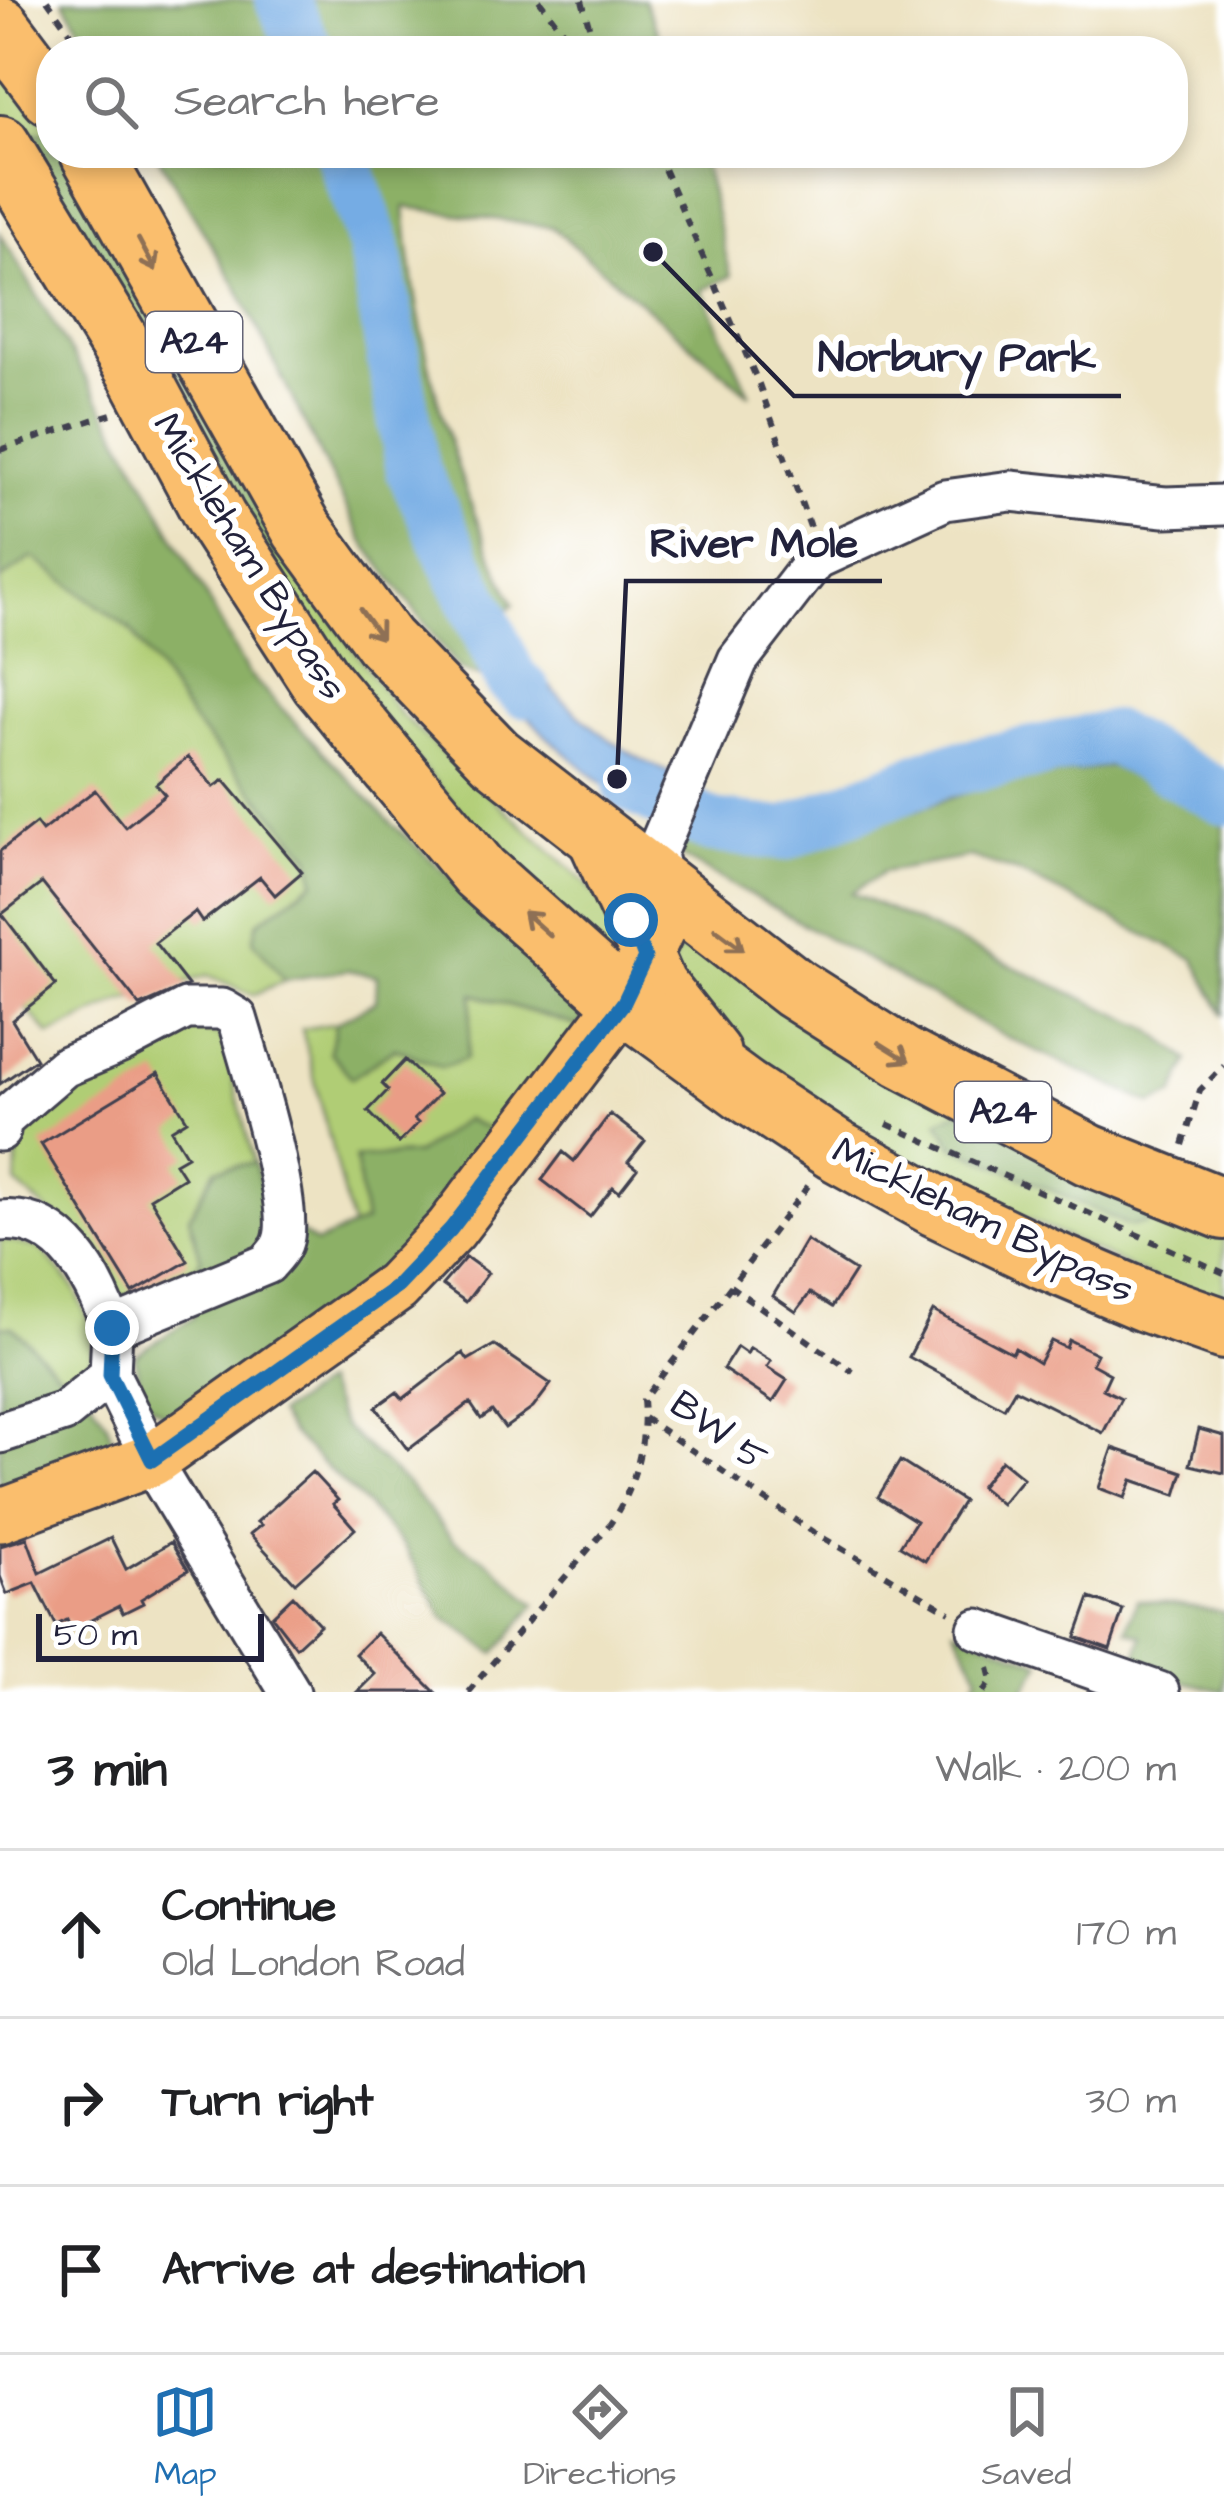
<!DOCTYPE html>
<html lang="en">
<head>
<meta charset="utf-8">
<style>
  :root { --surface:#fff; --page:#f2f2f2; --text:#202124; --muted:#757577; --line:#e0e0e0; --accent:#1f6fb2 }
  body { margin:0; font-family:"Architects Daughter",sans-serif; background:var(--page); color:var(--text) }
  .scale { position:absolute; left:36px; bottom:30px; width:228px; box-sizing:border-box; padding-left:12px; border:6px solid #22223b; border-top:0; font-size:33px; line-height:42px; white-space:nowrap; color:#22223b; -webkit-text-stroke:9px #fff; paint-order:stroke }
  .stop { position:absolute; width:36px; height:36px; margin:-27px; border:9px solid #1f6fb2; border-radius:50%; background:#fff }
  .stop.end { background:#1f6fb2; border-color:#fff; box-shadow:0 3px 12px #0008 }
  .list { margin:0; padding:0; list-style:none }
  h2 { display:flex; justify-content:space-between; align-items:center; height:156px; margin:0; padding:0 48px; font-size:51px }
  h2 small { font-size:39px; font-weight:400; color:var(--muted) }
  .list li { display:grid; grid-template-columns:78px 1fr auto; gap:36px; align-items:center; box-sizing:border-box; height:168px; padding:0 48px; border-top:3px solid var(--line) }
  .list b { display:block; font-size:45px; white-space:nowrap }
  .list p { margin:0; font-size:39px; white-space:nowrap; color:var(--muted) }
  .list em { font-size:39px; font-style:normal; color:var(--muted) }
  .icon { flex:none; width:66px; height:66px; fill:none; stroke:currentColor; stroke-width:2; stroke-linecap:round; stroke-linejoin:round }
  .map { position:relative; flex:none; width:1224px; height:1692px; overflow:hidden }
  .search { position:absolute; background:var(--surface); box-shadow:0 6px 18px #0003; left:36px; right:36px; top:36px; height:132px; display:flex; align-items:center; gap:30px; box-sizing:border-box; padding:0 42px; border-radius:48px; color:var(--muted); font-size:45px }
  .sheet { height:660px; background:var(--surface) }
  nav { display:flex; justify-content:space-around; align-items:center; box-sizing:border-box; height:168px; border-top:3px solid var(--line); background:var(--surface); font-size:33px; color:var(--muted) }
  nav a { display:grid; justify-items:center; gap:6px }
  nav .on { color:var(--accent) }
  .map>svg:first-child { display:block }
  .green { fill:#b0cd74; stroke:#697858; stroke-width:3 }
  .forest { fill:#8cb066; stroke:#576950; stroke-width:3 }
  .water { fill:#75ace4; stroke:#4c6790; stroke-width:3 }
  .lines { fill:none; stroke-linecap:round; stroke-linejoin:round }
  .river { stroke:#75ace4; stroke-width:54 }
  .building { fill:#ea9d86 }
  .minor-casing { stroke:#403f4f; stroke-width:45 }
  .major-casing { stroke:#403f4f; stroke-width:57 }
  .highway-casing { stroke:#403f4f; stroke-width:66 }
  .path { stroke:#403f4f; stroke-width:6; stroke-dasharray:9 9; stroke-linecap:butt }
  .minor { stroke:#fff; stroke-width:39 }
  .major { stroke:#fabe6d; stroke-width:51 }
  .highway { stroke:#fabe6d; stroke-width:60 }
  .oneway { stroke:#8e7054 }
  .route { stroke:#1f6fb2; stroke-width:15 }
  .labels { text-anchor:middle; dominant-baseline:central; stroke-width:12; stroke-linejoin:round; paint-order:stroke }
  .shield { fill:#fff; stroke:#646476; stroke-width:3 }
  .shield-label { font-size:36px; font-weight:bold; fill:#22223b }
  .street-label { font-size:39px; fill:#22223b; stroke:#fff }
  .leader { fill:none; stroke:#22223b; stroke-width:4.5 }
  .callout-dot { fill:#22223b; stroke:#fff; stroke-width:4.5 }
  .callout-label { font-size:42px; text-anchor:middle; font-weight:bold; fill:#22223b; stroke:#fff; stroke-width:12; stroke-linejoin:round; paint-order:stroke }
</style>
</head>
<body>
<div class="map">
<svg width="1224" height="1692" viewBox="0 0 1224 1692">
  <rect width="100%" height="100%" fill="#fff"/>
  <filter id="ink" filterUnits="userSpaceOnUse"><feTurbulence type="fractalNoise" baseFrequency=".00833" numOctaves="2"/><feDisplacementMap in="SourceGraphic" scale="24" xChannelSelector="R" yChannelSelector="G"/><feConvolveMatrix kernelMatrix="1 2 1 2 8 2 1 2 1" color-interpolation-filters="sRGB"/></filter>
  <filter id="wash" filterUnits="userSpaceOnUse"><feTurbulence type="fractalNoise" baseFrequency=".004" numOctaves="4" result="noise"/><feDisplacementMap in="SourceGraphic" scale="48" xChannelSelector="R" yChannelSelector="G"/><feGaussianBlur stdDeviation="2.7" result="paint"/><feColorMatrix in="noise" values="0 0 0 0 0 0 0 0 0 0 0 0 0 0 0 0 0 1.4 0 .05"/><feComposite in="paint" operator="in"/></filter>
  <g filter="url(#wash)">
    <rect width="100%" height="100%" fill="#ede3c3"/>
    <path class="green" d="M 0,59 L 51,133 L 32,135 L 29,155 L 0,113 Z
      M 286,554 L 400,714 L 586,883 L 621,926 L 619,951 L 606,960 L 509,867 L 393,734 L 261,559 Z
      M 33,556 L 130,629 L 194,723 L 311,857 L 315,881 L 258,922 L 254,940 L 285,980 L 253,995 L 208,975 L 119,1002 L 50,1035 L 0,980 L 0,580 Z
      M 690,948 L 711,953 L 1224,1230 L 1224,1312 L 863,1141 L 687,1002 L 670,970 L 676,953 Z
      M 472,994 L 581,1027 L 502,1135 L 465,1119 L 417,1154 L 356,1158 L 365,1223 L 352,1228 L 302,1029 L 336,1023 L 330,1052 L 395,1048 L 441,1067 Z
      M 195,1028 L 222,1036 L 254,1163 L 215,1169 L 189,1216 L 201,1259 L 188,1279 L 132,1305 L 119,1303 L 54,1217 L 16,1183 C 17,1168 16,1150 19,1136 C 31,1090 153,1044 195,1028 Z
      M 0,1239 L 40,1248 L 75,1289 L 92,1329 L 91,1372 L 81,1384 L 62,1376 L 12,1327 L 0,1327 Z"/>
    <path class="forest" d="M 63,0 L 644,0 L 666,51 L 95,51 Z
      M 51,133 L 51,153 L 68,153 L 286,554 L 261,559 L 29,155 L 32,134 Z
      M 156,153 L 701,153 L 731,276 L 702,290 L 750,395 L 552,227 L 405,207 C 415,342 454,483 514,604 L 478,635 L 483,678 L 459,670 L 363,541 L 237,287 Z
      M 0,233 L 115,427 L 247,672 L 392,824 L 585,998 L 581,1027 L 473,994 L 467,1058 L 441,1067 L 395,1048 L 352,1078 L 330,1052 L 336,1023 L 376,1001 L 377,976 L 348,970 L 285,980 L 253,940 L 258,922 L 315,881 L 311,857 L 194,723 L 130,629 L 33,557 L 0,580 Z
      M 1111,766 L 1224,824 L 1224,1016 L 1194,959 L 1018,872 L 970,857 L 883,872 L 852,893 L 1148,1028 L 1189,1060 L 1174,1094 L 1152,1104 L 998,1033 L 677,854 L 673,841 L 678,829 L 770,858 L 986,786 Z
      M 959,1111 L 1151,1203 L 1146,1224 L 1130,1226 L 954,1146 L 938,1121 Z
      M 465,1119 L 502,1135 L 391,1273 L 174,1420 L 140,1398 L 135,1355 L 194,1317 L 188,1279 L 201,1259 L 189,1217 L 216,1169 L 254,1163 L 271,1214 L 316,1243 L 365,1222 L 355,1158 L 417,1154 Z
      M 12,1326 L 62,1376 L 81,1384 L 107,1423 L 113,1442 L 100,1459 L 0,1498 L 0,1327 Z
      M 324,1383 L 344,1427 L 409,1486 L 453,1540 L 492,1564 L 536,1604 L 495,1654 L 443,1617 L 405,1548 L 368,1507 L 291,1433 L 278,1414 Z
      M 1137,1600 L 1224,1612 L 1224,1691 L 1141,1672 L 1137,1654 L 1143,1636 L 1127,1630 Z
      M 955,1629 L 1042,1663 L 1023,1692 L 968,1692 L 979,1675 Z"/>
    <path class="water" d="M 499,617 C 538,685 602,746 676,776 L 657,825 L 612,792 L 546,736 L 482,666 L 478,635 Z"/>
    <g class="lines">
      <path class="river" d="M 282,0 L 307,51
        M 342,153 L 374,245 L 413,470 L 511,679 L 524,691
        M 630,785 L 712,826 L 784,834 L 941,771 L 1113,737 L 1224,798"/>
    </g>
    <g id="blocks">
      <path class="building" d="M 188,757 L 214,787 L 224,780 L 302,872 L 275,895 L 260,877 L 202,922 L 195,912 L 155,943 L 188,985 L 140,1006 L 42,883 L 2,914 L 56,985 L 12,1020 L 36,1059 L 0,1084 L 0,851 L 36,823 L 42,831 L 95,790 L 125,827 L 165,795 L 156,784 Z
        M 405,1060 L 439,1094 L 414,1119 L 418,1123 L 399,1143 L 368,1111 L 388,1090 L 382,1084 Z
        M 158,1073 L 187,1120 L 171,1130 L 187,1156 L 175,1163 L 184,1177 L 150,1198 L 188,1261 L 133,1293 L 41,1144 Z
        M 610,1114 L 645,1141 L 628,1162 L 637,1169 L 619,1192 L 613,1187 L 590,1217 L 542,1180 L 563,1152 L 574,1161 Z
        M 806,1240 L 855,1271 L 832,1307 L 810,1293 L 796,1312 L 773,1296 Z
        M 466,1257 L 488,1273 L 466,1302 L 442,1285 Z
        M 933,1311 L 1012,1353 L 1015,1348 L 1039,1363 L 1051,1341 L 1066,1348 L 1069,1340 L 1097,1354 L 1092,1364 L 1110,1374 L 1103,1389 L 1121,1398 L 1103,1433 L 1015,1389 L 1004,1408 L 909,1357 Z
        M 494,1345 L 551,1384 L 533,1408 L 505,1428 L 492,1411 L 481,1419 L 470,1403 L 408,1450 L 376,1407 L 397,1392 L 403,1399 L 463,1353 L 468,1360 Z
        M 737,1347 L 747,1354 L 750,1348 L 771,1361 L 767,1367 L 787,1380 L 773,1402 L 723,1369 Z
        M 1199,1429 L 1224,1436 L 1224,1473 L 1190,1465 Z
        M 1113,1448 L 1183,1472 L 1176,1495 L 1132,1480 L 1125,1498 L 1099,1488 Z
        M 1001,1460 L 1023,1478 L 1001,1504 L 980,1487 Z
        M 900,1461 L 963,1501 L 925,1561 L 900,1546 L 916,1521 L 878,1497 Z
        M 312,1472 L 338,1500 L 333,1504 L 355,1529 L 295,1583 L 250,1534 L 261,1525 L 257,1522 Z
        M 27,1538 L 40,1573 L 111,1538 L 126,1569 L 171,1542 L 188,1570 L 141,1599 L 143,1603 L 123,1613 L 119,1606 L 71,1630 L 67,1620 L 56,1625 L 35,1583 L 7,1594 L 0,1576 L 0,1546 Z
        M 293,1596 L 320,1625 L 296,1647 L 272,1616 Z
        M 1090,1598 L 1123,1610 L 1110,1649 L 1076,1637 Z
        M 376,1633 L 435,1692 L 357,1692 L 375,1674 L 355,1654 Z"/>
    </g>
  </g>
  <g filter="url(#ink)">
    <use href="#blocks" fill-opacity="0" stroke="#403f4f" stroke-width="3"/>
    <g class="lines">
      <defs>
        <path id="minor" d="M 663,889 L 656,853 L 738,660 L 816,559 L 945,500 L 1011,491 L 1165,507 L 1224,505
          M 0,1131 L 1,1121 L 64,1067 L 123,1042 L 186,1009 L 222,1009 L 237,1018 C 249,1059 295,1205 283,1241 C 281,1249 273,1257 267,1264 L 112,1328 L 110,1375
          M 0,1221 C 63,1214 94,1279 112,1328
          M 0,1433 L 64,1412 L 110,1375 L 162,1480 L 290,1692
          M 978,1629 L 1159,1692"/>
        <path id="major" d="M 592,834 L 660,984 L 714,1052
          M 0,1516 L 152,1460 L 396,1287 L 451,1229 L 624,1002 L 664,917 L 663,889"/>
        <path id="highway" d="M 0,27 L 51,95
          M 0,146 L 138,373 L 216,519 L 322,683 L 479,872 L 624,1002 L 744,1090 L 835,1150 L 936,1206 L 1046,1259 L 1145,1301 L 1224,1329
          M 91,153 L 302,529 L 384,641 L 495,756 L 795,989 L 902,1057 L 1089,1155 L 1224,1209"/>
      </defs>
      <use href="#minor" class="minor-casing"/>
      <use href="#major" class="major-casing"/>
      <use href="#highway" class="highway-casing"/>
      <path class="path" d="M 47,0 L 83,51
        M 539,0 L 578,51
        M 582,0 L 596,51
        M 657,153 L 759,384 L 810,527
        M 0,450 L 111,414
        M 887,1124 L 1224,1273
        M 1183,1145 L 1200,1090 L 1224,1066
        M 730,1286 L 853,1372
        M 644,1418 L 813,1532 L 950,1612
        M 468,1692 L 610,1524 C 634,1488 647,1444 643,1400 L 808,1186
        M 984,1692 L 992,1680 L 989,1668"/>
      <use href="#minor" class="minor"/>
      <use href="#major" class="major"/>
      <use href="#highway" class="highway"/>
    </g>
    <defs><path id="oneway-shaft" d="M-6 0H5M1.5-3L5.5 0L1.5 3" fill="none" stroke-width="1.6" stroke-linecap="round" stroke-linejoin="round" transform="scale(3)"/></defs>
    <g class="oneway">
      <use href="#oneway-shaft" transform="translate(147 255) rotate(62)"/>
      <use href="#oneway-shaft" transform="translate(371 624) rotate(54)"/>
      <use href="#oneway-shaft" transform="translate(537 924) rotate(-138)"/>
      <use href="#oneway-shaft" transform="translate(729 939) rotate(37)"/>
      <use href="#oneway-shaft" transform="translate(894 1052) rotate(32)"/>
    </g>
  </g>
  <g class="lines" filter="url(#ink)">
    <path class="route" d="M 112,1328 L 110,1375 L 152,1460 L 396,1287 L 451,1229 L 624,1002 L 645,958 L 631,920"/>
  </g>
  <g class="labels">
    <g class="shield">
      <rect x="146" y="312" width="96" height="60" rx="9"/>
      <rect x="955" y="1082" width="96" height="60" rx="9"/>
    </g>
    <g class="shield-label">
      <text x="194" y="342">A24</text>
      <text x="1003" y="1112">A24</text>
    </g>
    <g class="street-label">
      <text transform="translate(249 557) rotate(58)">Mickleham Bypass</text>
      <text transform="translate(983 1221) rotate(26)">Mickleham Bypass</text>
      <text transform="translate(718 1432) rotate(36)">BW 5</text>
    </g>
  </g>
  <path class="leader" d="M653 252L794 396H1121M617 779L626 581H882"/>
  <g class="callout-dot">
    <circle cx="653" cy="252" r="12"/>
    <circle cx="617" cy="779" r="12"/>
  </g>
  <g class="callout-label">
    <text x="957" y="371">Norbury Park</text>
    <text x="754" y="557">River Mole</text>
  </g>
</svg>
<div class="scale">50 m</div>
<div class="stop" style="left:631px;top:920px"></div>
<div class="stop end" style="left:112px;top:1328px"></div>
<div class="search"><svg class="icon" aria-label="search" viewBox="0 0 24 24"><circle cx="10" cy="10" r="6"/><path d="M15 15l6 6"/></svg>Search here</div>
</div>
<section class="sheet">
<h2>3 min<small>Walk · 200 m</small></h2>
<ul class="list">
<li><svg class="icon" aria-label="ahead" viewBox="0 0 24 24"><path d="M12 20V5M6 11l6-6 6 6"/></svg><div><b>Continue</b><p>Old London Road</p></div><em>170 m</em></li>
<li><svg class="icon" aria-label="right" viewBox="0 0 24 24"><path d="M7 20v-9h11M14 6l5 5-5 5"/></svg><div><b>Turn right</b></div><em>30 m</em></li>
<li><svg class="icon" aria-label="arrive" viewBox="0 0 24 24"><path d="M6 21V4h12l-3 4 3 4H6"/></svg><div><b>Arrive at destination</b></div></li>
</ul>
</section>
<nav>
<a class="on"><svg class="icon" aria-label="map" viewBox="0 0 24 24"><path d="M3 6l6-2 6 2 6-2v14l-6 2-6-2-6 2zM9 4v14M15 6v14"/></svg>Map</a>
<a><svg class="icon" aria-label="directions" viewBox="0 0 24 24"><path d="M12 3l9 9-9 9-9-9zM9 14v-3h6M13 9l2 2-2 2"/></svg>Directions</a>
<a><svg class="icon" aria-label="saved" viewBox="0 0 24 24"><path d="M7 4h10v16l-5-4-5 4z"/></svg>Saved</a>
</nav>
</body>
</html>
